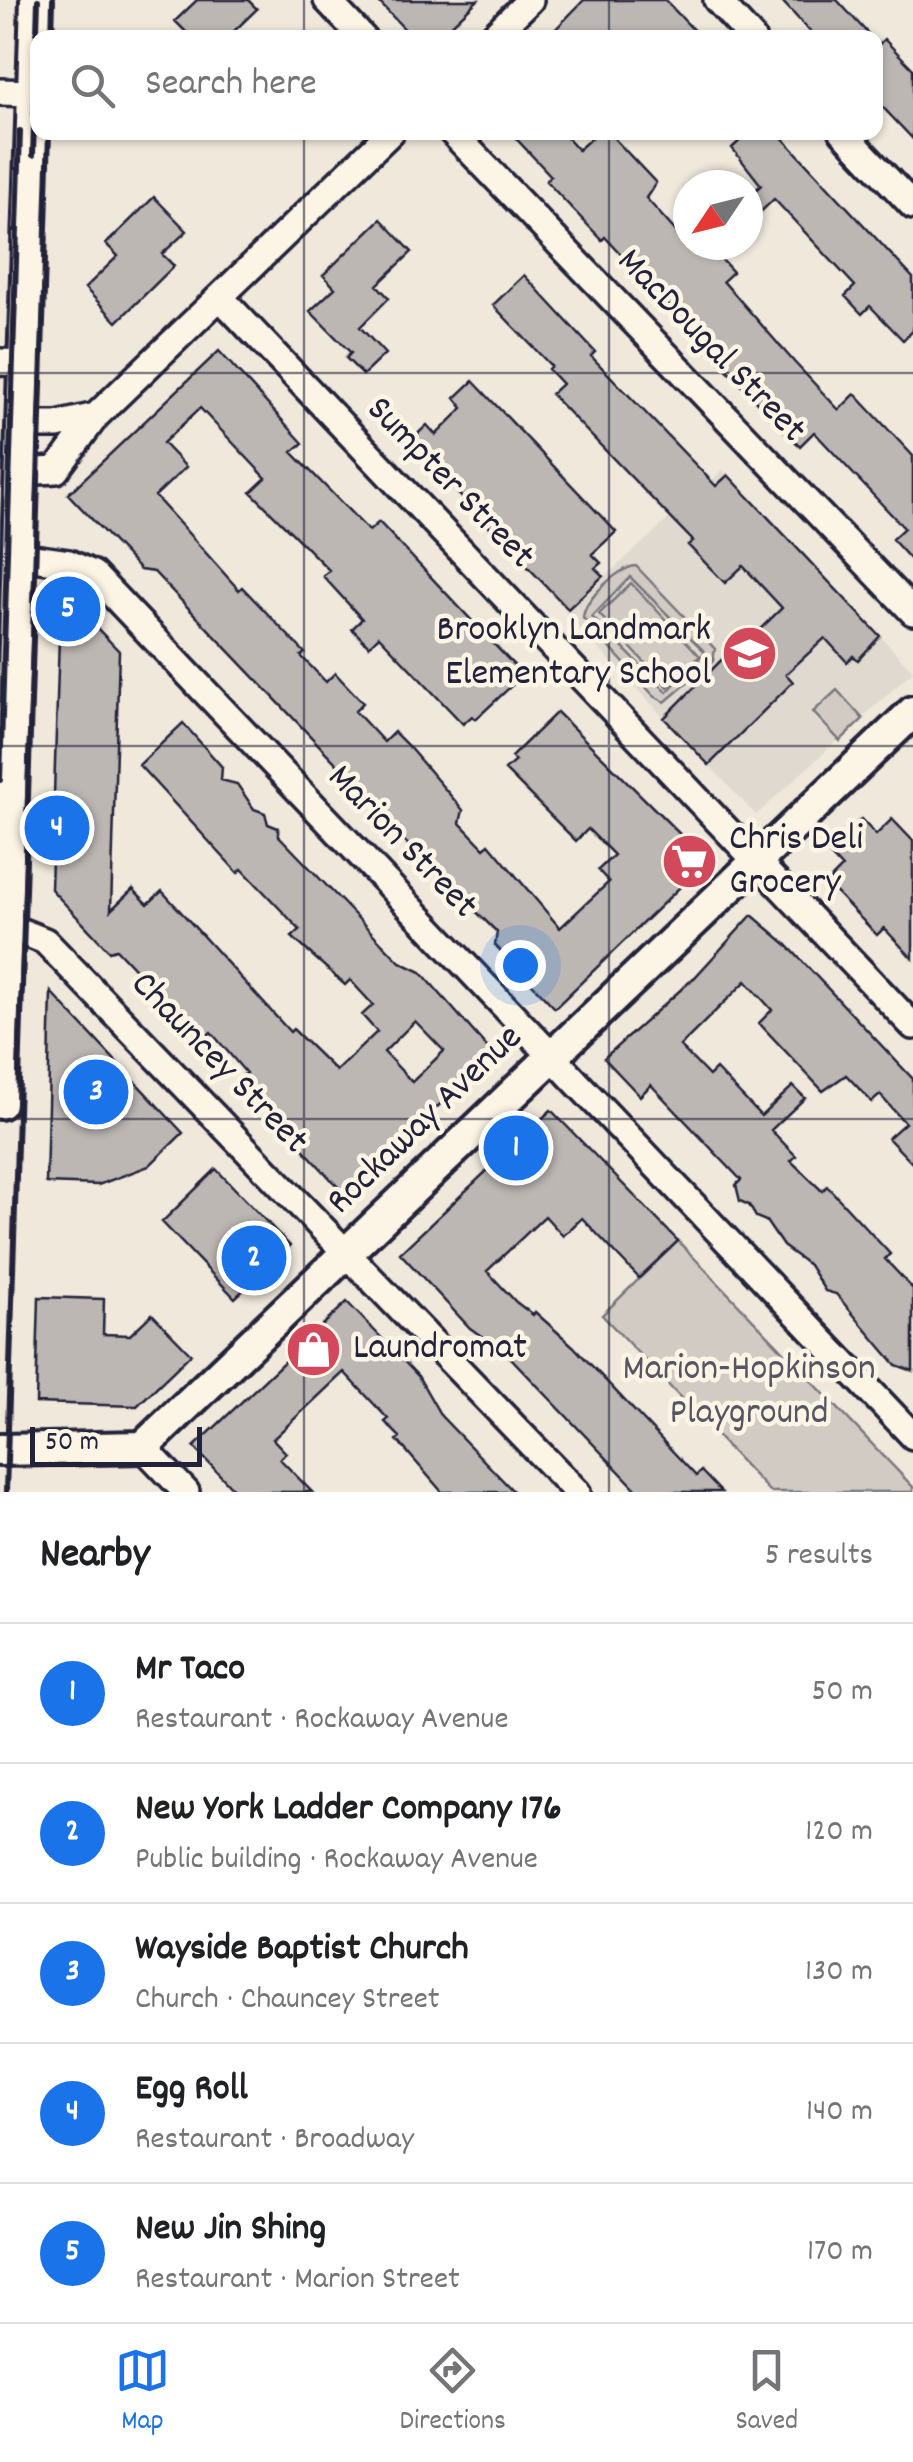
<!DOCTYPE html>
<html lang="en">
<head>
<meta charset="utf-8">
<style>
  :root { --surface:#fff; --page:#f2f2f2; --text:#202124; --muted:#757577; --line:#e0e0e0; --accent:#1a73e8 }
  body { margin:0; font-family:Dekko,sans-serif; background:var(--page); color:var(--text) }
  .compass { position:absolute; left:673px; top:170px; width:90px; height:90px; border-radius:50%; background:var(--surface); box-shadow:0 2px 8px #0004; rotate:235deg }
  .scale { position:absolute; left:30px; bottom:25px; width:172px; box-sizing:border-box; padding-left:10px; border:5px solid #22223b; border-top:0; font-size:28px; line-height:35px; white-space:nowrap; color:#22223b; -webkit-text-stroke:8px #fcf5e5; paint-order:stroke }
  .you { position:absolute; left:520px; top:965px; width:35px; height:35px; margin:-25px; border:8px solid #fff; border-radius:50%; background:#1a73e8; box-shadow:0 0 0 15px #1a73e833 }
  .badge { display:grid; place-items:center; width:65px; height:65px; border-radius:50%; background:var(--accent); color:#fff; font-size:32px; font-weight:700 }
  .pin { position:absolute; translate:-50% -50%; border:5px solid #fff; box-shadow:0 2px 10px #0006 }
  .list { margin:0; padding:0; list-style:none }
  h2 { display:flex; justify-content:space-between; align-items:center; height:130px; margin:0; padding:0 40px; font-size:42px }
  h2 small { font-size:32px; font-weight:400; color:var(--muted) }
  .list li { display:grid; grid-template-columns:65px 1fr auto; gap:30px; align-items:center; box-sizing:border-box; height:140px; padding:0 40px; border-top:2px solid var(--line) }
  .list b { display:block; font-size:38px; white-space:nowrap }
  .list p { margin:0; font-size:32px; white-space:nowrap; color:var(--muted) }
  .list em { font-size:32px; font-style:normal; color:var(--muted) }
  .icon { flex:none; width:55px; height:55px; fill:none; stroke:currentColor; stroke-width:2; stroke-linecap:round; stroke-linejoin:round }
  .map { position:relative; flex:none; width:913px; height:1492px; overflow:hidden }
  .search { position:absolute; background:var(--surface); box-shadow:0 2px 8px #0004; left:30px; right:30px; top:30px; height:110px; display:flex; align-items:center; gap:25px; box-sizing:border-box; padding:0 35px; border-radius:20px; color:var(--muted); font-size:38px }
  .sheet { height:830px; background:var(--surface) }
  nav { display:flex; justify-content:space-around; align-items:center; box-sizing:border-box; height:140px; border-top:2px solid var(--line); background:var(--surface); font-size:28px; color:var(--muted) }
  nav a { display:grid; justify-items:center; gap:5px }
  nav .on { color:var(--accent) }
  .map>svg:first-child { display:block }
  .built { fill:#e0d9cf }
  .green { fill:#d1cbc3; stroke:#7a767f; stroke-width:2.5; fill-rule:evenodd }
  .building { fill:#bcb7b3; stroke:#22223b; stroke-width:2.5; fill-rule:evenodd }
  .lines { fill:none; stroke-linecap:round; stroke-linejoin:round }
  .minor-casing { stroke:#22223b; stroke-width:32 }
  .major-casing { stroke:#22223b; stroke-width:38 }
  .minor { stroke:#fcf5e5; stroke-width:25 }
  .major { stroke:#fcf5e5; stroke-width:30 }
  .rail { stroke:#22223b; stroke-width:6 }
  .grid { fill:none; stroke:#22223b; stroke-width:2.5; stroke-opacity:0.55 }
  .labels { text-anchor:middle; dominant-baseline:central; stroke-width:9; stroke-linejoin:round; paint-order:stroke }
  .street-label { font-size:38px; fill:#22223b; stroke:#fcf5e5 }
  .poi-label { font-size:38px; fill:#22223b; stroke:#fcf5e5; text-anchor:start }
  .park-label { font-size:38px; fill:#575564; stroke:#fcf5e5 }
</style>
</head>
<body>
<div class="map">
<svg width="913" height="1492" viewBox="0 0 913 1492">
  <rect width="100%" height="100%" fill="#efe8db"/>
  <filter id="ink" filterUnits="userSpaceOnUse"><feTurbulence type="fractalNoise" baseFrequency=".01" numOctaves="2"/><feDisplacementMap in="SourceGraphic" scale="20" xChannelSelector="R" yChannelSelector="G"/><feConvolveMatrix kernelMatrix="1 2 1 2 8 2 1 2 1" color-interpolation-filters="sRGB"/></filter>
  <g filter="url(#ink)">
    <path class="built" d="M 723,470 L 913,671 L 756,815 L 565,613 Z"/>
    <path class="green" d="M 636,566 L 715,649 L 713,661 L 665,702 L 654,696 L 583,618 C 584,600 618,567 636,566 ZM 630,577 L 705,652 L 667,692 L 592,617 Z
      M 631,583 L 700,656 L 668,687 L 599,614 Z
      M 837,690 L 863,719 L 840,741 L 813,712 Z
      M 678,1241 L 913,1487 L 913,1492 L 770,1492 L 602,1315 Z"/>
    <path class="building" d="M 197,0 L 248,0 L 257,9 L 227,38 L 192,38 L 175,21 Z
      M 377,0 L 478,0 L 438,38 L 413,38 Z
      M 584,0 L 665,0 L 701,38 L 547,38 Z
      M 781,0 L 837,0 L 872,38 L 816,38 Z
      M 884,39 L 913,69 L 913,139 L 876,100 L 876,48 Z
      M 510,132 L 562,132 L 578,150 L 598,132 L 608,132 L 656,183 L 646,198 L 688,245 L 708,245 L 733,272 L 723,281 L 795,363 L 839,410 L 855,394 L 913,456 L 913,562 L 892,539 L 904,528 L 891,514 L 814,432 L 800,446 L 780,427 L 605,237 L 602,240 L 546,181 L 551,176 Z
      M 749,132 L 777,132 L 913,278 L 913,331 L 903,340 L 870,306 L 862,314 L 845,296 L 855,286 L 774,199 L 748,224 L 748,197 L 761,185 L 732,148 Z
      M 154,197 L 187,231 L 162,254 L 174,266 L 117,322 L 85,288 L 118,256 L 106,244 Z
      M 381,219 L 412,252 L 377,285 L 389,298 L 360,327 L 385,354 L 363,375 L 346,358 L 351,353 L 310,311 L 335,288 L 323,275 Z
      M 524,275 L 595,352 L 591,356 L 716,486 L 728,475 L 880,636 L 858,660 L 853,656 L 847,662 L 825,638 L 786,674 L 793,682 L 709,765 L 664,718 L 748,633 L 752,637 L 782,608 L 743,566 L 725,583 L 688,545 L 693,541 L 551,394 L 562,384 L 548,369 L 551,366 L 493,305 Z
      M 219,351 L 303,443 L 292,452 L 369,531 L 379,522 L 523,675 L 476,719 L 472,716 L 463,724 L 379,636 L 369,646 L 352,629 L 362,619 L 323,576 L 329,570 L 251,492 L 266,478 L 200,408 L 163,443 L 186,467 L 155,496 L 239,590 L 242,587 L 305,653 L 301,656 L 326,682 L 335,673 L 363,703 L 355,711 L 384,742 L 394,732 L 408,746 L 463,810 L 460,823 L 484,848 L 489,844 L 560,928 L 609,882 L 598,870 L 614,855 L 588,829 L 576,841 L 505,770 L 515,761 L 511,757 L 557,712 L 707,861 L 555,1008 L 495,945 L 497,932 L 392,829 L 396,826 L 154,572 L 140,570 L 68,494 Z
      M 473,381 L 616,532 L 592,554 L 601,563 L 595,568 L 603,576 L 568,609 L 409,442 L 427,425 L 436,435 L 463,408 L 455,398 Z
      M 71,601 L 119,651 L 111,910 L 133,889 L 148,904 L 162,891 L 290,1032 L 293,1029 L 336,1071 L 377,1032 L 362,1015 L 373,1005 L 350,980 L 345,985 L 292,937 L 300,930 L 242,869 L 238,873 L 139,765 L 183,723 L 222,767 L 221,780 L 237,784 L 254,809 L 265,813 L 268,824 L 278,828 L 279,836 L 400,962 L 421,972 L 492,1053 L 420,1124 L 424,1128 L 350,1200 L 239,1079 L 246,1073 L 211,1032 L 202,1041 L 116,949 L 109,951 L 51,889 L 60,605 ZM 415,1021 L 444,1051 L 412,1082 L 384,1052 Z
      M 861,819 L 876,835 L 892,819 L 913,841 L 913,959 L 884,928 L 877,935 L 827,883 L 842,868 L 827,852 Z
      M 752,915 L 785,943 L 913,1079 L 913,1164 L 888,1138 L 905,1123 L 880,1095 L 872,1102 L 846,1075 L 823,1091 L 759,1023 L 772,1010 L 746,981 L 680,1046 L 709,1076 L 716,1069 L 761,1116 L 793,1086 L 805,1098 L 771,1130 L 796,1156 L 791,1161 L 822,1191 L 827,1186 L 890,1254 L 885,1259 L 913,1289 L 913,1371 L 896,1365 L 836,1294 L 825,1291 L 809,1265 L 783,1246 L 766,1221 L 756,1217 L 749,1205 L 740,1201 L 736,1185 L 741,1180 L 651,1085 L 640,1096 L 604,1058 L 695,977 Z
      M 51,992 L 183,1133 L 149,1166 L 98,1185 L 46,1183 Z
      M 551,1110 L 678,1241 L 639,1278 L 582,1218 L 563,1236 L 545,1216 L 487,1271 L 516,1302 L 533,1315 L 535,1312 L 573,1346 L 696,1476 L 701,1471 L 721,1492 L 639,1492 L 508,1355 L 470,1328 L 400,1253 Z
      M 216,1169 L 290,1246 L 235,1298 L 162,1222 Z
      M 39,1297 L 104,1299 L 103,1334 L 130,1335 L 152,1314 L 191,1354 L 137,1406 L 36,1403 Z
      M 347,1302 L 418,1376 L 441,1416 L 514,1492 L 442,1492 L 397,1440 L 400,1437 L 385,1422 L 388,1419 L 344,1372 L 273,1439 L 286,1453 L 280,1459 L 312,1492 L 236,1492 L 194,1447 Z"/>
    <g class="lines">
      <defs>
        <path id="minor" d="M 327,0 L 363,38
          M 717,0 L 752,38
          M 491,38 L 530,0
          M 0,92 L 33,93
          M 452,132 L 913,612
          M 843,132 L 913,206
          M 220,297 L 913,1026
          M 0,362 L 24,363
          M 22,425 L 57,425 L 96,416
          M 21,472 L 56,470 L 96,416 L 391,132
          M 19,556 L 69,563 L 93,574 L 913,1436
          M 0,923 L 45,941 L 577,1492
          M 143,1447 L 186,1492"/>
        <path id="major" d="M 0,1103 L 36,0
          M 0,1450 L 143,1447 L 913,712"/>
      </defs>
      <use href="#minor" class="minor-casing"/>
      <use href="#major" class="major-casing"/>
      <use href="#minor" class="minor"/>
      <use href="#major" class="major"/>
      <path class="rail" d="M 52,38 L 53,0
        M 33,155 L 38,0
        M 0,780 L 20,131
        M 6,1492 L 49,132"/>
    </g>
  </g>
  <path class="grid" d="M 304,0 L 304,38M 609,0 L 609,38M 304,132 L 304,1492M 609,132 L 609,1492M 0,373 L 913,373M 0,746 L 913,746M 0,1119 L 913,1119"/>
  <defs>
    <symbol id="school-disc" viewBox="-11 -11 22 22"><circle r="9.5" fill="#d1495b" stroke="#fcf5e5"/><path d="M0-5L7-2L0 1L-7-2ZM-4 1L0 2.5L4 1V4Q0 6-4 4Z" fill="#fff"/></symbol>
    <symbol id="supermarket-disc" viewBox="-11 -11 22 22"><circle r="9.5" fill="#d1495b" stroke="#fcf5e5"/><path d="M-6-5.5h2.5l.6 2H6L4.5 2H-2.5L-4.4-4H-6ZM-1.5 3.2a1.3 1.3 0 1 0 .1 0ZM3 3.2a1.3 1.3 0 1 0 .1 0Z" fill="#fff"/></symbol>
    <symbol id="shop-disc" viewBox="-11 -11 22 22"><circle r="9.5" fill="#d1495b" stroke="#fcf5e5"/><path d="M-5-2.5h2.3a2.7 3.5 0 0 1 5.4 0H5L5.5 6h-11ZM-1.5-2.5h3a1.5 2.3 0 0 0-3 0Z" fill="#fff"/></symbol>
  </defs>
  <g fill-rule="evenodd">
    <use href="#school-disc" x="718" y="622" width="63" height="63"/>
    <use href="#supermarket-disc" x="658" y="830" width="63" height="63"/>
    <use href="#shop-disc" x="282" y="1318" width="63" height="63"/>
  </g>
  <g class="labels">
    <g class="street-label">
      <text transform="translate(710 347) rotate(46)">MacDougal Street</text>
      <text transform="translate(449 484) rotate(46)">Sumpter Street</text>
      <text transform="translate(401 843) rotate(46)">Marion Street</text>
      <text transform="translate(218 1064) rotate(46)">Chauncey Street</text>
      <text transform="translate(426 1121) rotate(-44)">Rockaway Avenue</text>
    </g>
    <g class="poi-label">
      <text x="711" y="631" text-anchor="end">Brooklyn Landmark<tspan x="711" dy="44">Elementary School</tspan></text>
      <text x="729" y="840">Chris Deli<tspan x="729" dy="44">Grocery</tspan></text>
      <text x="353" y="1349">Laundromat</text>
    </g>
    <g class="park-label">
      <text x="749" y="1370">Marion-Hopkinson<tspan x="749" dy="44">Playground</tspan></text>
    </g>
  </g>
</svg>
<svg class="compass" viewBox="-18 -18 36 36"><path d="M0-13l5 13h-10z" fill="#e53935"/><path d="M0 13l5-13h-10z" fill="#757577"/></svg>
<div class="scale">50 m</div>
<div class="you"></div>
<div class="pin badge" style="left:516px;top:1148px">1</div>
<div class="pin badge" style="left:254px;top:1258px">2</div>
<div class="pin badge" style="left:96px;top:1092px">3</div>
<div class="pin badge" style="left:57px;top:828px">4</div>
<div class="pin badge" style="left:68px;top:609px">5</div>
<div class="search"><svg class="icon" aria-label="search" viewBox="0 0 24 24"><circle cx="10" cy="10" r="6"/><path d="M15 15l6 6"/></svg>Search here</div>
</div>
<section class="sheet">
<h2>Nearby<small>5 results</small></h2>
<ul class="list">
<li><span class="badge">1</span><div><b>Mr Taco</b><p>Restaurant · Rockaway Avenue</p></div><em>50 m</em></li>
<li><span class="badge">2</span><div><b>New York Ladder Company 176</b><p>Public building · Rockaway Avenue</p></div><em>120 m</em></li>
<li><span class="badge">3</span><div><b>Wayside Baptist Church</b><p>Church · Chauncey Street</p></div><em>130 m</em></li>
<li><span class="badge">4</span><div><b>Egg Roll</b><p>Restaurant · Broadway</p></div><em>140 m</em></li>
<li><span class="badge">5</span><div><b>New Jin Shing</b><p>Restaurant · Marion Street</p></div><em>170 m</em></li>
</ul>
</section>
<nav>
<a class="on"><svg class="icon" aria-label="map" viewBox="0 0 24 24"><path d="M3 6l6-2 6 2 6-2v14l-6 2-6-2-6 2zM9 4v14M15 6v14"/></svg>Map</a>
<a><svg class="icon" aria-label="directions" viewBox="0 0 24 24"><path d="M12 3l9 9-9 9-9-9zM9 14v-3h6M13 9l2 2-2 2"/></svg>Directions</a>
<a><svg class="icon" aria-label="saved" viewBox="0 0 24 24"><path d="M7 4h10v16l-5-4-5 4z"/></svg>Saved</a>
</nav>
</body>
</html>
